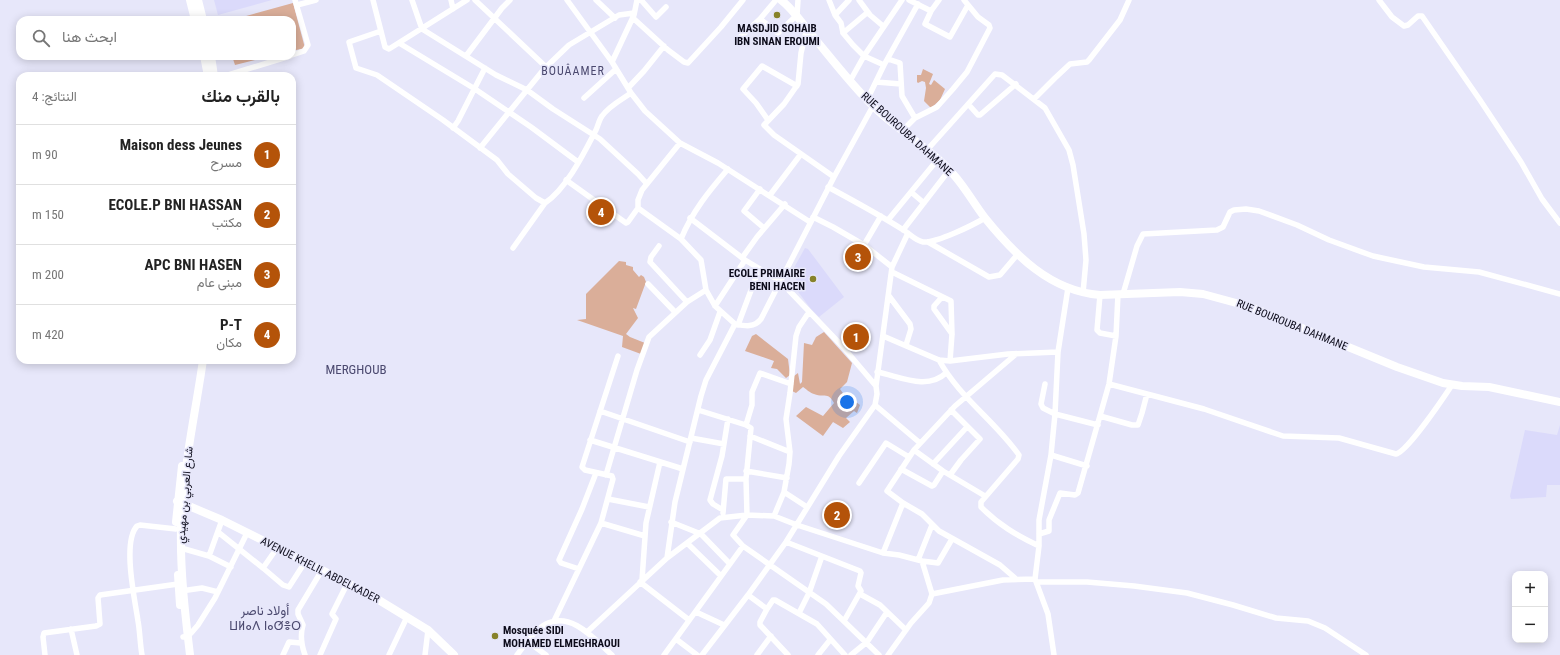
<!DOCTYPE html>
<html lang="ar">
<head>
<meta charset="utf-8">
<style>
  :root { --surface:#fff; --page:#f6f6f6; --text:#222; --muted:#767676; --line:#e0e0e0; --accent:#b45309 }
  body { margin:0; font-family:"Roboto Condensed",Vazirmatn,"Noto Sans Tifinagh",sans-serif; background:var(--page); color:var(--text); direction:rtl }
  .controls { position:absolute; right:12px; bottom:12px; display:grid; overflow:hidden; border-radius:8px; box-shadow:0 2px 10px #0003 }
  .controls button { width:36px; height:36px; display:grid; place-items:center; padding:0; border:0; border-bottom:1px solid var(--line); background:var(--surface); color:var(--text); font:20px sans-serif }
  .you { position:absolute; left:847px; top:402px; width:14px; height:14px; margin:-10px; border:3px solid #fff; border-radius:50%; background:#1a73e8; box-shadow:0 0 0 6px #1a73e833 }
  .badge { display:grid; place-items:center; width:26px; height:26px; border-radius:50%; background:var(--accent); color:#fff; font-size:13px; font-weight:700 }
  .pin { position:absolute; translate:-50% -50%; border:2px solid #fff; box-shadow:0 1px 4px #0006 }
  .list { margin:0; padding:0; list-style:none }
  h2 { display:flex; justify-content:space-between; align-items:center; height:52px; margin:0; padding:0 16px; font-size:17px }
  h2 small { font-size:13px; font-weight:400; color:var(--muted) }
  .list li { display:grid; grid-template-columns:26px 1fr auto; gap:12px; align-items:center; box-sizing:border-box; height:60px; padding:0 16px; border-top:1px solid var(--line) }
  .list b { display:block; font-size:15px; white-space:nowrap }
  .list p { margin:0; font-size:13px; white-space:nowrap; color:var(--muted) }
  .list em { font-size:13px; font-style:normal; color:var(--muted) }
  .icon { flex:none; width:22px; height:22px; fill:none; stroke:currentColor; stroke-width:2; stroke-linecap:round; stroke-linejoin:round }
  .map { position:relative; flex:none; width:1560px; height:655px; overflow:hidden; direction:ltr }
  .search { position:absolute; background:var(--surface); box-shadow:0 2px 10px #0003; left:16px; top:16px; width:280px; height:44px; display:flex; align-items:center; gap:10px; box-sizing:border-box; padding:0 14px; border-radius:12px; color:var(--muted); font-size:15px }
  .panel { position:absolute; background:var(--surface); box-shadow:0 2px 10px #0003; left:16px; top:72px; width:280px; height:292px; border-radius:12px; direction:rtl }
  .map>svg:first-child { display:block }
  .built { fill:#dbdafb }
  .green { fill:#daae99 }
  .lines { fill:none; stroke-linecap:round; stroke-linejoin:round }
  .street { stroke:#fff; stroke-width:5.5 }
  .secondary { stroke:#fff; stroke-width:8 }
  .poi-dot { fill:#87822a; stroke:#e7e7fa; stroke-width:1.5 }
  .labels { text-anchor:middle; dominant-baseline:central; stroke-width:3; stroke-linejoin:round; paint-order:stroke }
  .poi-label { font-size:11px; font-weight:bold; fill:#0c0b1a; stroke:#e7e7fa }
  .street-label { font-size:11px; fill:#0c0b1a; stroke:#e7e7fa }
  .neighbourhood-label { font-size:12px; letter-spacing:1px; fill:#4b496f; stroke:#e7e7fa }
  .quarter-label { font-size:13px; fill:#4b496f; stroke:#e7e7fa }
</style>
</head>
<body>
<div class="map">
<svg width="1560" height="655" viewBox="0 0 1560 655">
  <rect width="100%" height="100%" fill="#e7e7fa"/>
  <path class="built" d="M 214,0 L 272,0 L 218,15 Z
    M 805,248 L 808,249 L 844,297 L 819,317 L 811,309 L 796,289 L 797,282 L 795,275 L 791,273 Z
    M 1560,425 L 1560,485 L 1547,485 L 1546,497 L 1511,499 L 1510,496 L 1525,430 L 1557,435 Z"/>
  <path class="green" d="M 293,3 L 305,48 L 292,51 L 292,20 L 232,20 Z
    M 232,56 L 271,56 L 235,65 Z
    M 923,69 L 933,74 L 929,84 L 931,85 L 934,80 L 945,89 L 940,100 L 931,108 L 924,101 L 926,88 L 925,82 L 922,81 L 918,83 L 917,82 L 917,75 L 921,75 Z
    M 619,261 L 626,262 L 626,265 L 633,267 L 633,270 L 639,277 L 641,275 L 644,277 L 646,282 L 636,309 L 633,308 L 638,318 L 626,334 L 630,337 L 645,343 L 641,354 L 622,347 L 623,336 L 577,320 L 586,319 L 586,294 Z
    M 824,332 L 852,363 L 847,382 L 840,389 L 845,396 L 842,399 L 851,398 L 860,405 L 857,413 L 854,411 L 846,418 L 850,422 L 843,428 L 833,422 L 823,436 L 796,416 L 806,407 L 823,416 L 834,403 C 828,391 823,398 814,394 C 810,393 806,389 803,387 L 796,393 L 792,391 L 794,376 L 798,373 L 800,384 L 802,382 L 804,343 L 812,345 L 816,337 Z
    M 756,334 L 788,359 L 790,375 L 786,378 L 777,369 L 771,368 L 774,361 L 745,351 L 752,336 Z"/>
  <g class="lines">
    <path class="street" d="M 373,0 L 384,43 L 385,47 L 389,49 L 467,0
      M 412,0 L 422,29 L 496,75 L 527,90 L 553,109 L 600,139 L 638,174 L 647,184
      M 451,0 L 453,9
      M 475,0 L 546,67
      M 567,0 L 612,62
      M 596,0 L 615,18
      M 637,0 L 634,15 L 612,62 L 631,93 L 645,111 L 680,143 L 718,163 L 810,222
      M 641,0 L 656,17 L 666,7
      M 829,0 L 835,15 L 841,23 L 843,33 L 853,45 L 864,56 L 884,65
      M 859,0 L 870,15 L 883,26
      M 909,0 L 931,11
      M 939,0 L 931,11 L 925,24 L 950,37 L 968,5
      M 1379,0 L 1392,17 L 1404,26 L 1408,25 L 1418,16 L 1422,16 L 1480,100 L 1521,162 L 1542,199 L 1560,223
      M 297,5 L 316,0
      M 835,15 L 849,0
      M 633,18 L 668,50 L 684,62 L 688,63 L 721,27 L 743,0
      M 760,19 L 778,33 L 797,15 L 798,0
      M 807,28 L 801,53 L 798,84 L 784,104 L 764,125 L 774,135 L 834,177
      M 381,31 L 349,42 L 356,68 L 377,75 L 443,120 L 497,160 L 508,174 L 536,198 L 545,203 C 567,188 584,153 596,130 C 598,126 599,120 602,116 C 609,106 621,100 631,93
      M 843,33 L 868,12
      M 738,39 L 760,19 L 776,0
      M 399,43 L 475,89 L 531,127 L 578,162
      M 292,55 L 304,51 L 308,45 L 295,0
      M 466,56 L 502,8 L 510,0
      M 888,59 L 900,63 L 902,96 L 915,118
      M 225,76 L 290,56
      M 850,81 L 864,56 L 902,0
      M 876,82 L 901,84
      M 628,88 L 644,71 L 664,46
      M 584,98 L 616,69
      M 1034,99 L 1055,78 L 1070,64 L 1087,62 L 1089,60 L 1120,20 L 1129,0
      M 867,100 L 884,65 L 918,4
      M 969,105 L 978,115 L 980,115 L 1016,84
      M 768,120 L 756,103 L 743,89 L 762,66 L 797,86
      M 453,128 L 458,121 L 485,68
      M 903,130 L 915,118 L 937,107 L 953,89 L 967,72 L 990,28 L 989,25 L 978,17 L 964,0
      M 480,148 L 544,69 L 569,45 L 619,15 L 634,13
      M 927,150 L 995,74 L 1002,75 L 1045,108 L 1069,150 L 1073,165 L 1084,234 L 1086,260 L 1083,293
      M 728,169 C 709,191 692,212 681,239 L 701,260 L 706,290 L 715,306 L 735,324
      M 566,180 L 626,223 L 628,222 L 638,208 L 638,200 L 642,190 L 680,143
      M 828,187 C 854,201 880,215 905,231 C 911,235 916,241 923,242 C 937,243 973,225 985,218
      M 760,189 L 744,211 L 764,228
      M 911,192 L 924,203
      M 770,195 L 801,154
      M 638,208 L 681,239
      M 813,217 L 833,227 L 864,245 L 892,267 L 876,386
      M 690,218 L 745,260 L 780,281 L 843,347 L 876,386 L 877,394 L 875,405 L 839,456 L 786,542 L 748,595 L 767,609 L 760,622 L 760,625 L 788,655
      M 888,220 L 938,159
      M 903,230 L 950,169
      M 928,242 L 989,277 L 1000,275 L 1017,255
      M 864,245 L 881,216
      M 659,246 L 651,257 L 650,262 L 687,302
      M 513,248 L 545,203
      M 742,258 L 757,237 L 785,204
      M 892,267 L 908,233
      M 892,272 L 951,301 L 952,334 L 950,361
      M 648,284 L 675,312
      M 1123,294 L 1137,246 L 1143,234 L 1217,230 L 1223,227 L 1230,212 L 1234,210 L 1246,209 L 1259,211 L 1297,225 L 1329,240 L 1373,256 L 1424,267 L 1479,272 L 1560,294
      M 1100,295 L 1097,330 L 1100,333 L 1116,336
      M 889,296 L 910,324 L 911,329 L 906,345
      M 942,297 L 934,306 L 934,309 L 952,334
      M 715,306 L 745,260
      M 738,325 L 759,269
      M 883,336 L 939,360 L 950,361 L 1008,354 L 1058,352
      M 700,355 L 710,340 L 720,312
      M 939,360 C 959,397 995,421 1019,455 L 1018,459 L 981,502 L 981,507 C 999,525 1016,535 1039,546
      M 877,372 C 899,376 927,391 946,373
      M 1045,384 L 1041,404 L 1043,408 L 1055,414 L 1098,425
      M 1109,384 L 1204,409 L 1283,436 L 1339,438 L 1396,454 C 1407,452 1444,397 1452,385
      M 875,405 L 920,443
      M 698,410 L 746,425 L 751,428 L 746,479 L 747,515 L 733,535 L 743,546
      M 600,411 L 690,442
      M 1100,416 L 1132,425 L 1138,425 L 1142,413 L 1147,394
      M 746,425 L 752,405 L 752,392 L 760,373 L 791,384
      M 750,436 L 790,452
      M 691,438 L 724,444
      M 590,440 L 683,469
      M 914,450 L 943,471 L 985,496
      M 1051,455 L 1087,466
      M 933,464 L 967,427
      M 901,469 L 932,486 L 934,485 L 943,471
      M 746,471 L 787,478
      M 606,475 L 637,370 L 649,337 L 687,302 L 706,290
      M 950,475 L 961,460 L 980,439 L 951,410
      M 859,483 L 886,443 L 909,457
      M 784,492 L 807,507
      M 608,499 L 649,507
      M 723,510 L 713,504 L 710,500 L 722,456 L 728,419
      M 723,513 L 726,479 L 746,479
      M 774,516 L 784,492 L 789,464 L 790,452 L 786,419 L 790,393 L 796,336 L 799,327 L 809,312
      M 671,522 L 701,534 L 730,564
      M 601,523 L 645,536
      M 218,532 L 263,568 L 277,548
      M 1039,534 L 1049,531 L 1049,520 L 1060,493 L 1075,495 L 1078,493 L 1109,384 L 1116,336 L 1118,294
      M 786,542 L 860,571 L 861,573 L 858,586 L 861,591 L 844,621
      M 687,543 L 721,576
      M 181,548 L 209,556 L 231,567
      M 883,553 L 903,503
      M 209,556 L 222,520
      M 667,558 L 720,518 L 747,515 L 774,516 L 797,525 L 883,553 L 899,555 L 922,561 L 932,594 L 929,603 L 911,623 L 888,655
      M 918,560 L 932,525
      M 922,561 L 938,563 L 952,539
      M 263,568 L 283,585 L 289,587 L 305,562
      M 579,569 L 561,563 L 559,560 L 582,509 L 596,473
      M 1015,578 L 1000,565 L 939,531 L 922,514 L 903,503 L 887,491 L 914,450 L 955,406 L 1015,355
      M 1035,579 L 1048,614 L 1054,655
      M 642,580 L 646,523 L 660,462
      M 640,582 L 689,620
      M 1037,582 L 1087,582 L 1134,586 L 1187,593 L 1233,605 L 1276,618 L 1308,621 L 1325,628 L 1366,655
      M 181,591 L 202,588 L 218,592
      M 860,594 L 880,605 L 906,630
      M 932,594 L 1003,580 L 1035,579 L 1039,546 L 1039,520 L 1051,455 L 1055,414 L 1058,352 L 1068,288
      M 767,609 L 773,600 L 775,600 L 817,624 L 845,655
      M 696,612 L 724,625
      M 799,613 L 809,593 L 822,556
      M 554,621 L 601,523 L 613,479 L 612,476 L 585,470 L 582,467 L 618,356
      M 71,629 L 77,655
      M 587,632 L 667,558 L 675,502 L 701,396 L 706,380 L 735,324 C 745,326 754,328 761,319 L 834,177 L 873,106
      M 183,637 L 188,636 L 192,632 L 198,625 L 215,598 L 247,533
      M 676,639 L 697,655
      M 527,641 L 546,655
      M 45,655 L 43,637 L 44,633 L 96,626 L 100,624 L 98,598 L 100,595 L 178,584
      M 142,655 C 140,644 140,632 138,621 C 135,600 122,542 137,526 L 140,525 L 176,529
      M 283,655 L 289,642 L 301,643
      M 305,655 C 301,644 300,635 303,625 L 298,614 L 298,610 L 322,570
      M 320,655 L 336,619 L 332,614 L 348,582
      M 389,655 L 407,617
      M 425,655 L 428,630
      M 517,655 C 525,645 534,630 546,624 C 572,611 595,640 612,655
      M 664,655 L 743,546 L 826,604 L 879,655
      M 702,655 L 748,595
      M 757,655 L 771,636
      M 818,655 L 830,640
      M 851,655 L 867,642 L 887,612"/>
    <path class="secondary" d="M 190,0 L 195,20
      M 198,0 L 203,20
      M 781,0 C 793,9 801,22 811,34 C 831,58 850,83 872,105 C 896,130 931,148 953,174 C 965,187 974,204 985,218 C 1015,255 1050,291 1100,295 L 1180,292 L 1203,294 L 1251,307 L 1397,367 L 1443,383 L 1462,386 L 1489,387 L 1560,402
      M 204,56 L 208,76
      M 211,56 L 214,76
      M 177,501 L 222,520 L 364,591 L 428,630 L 454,655
      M 176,522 L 182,466
      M 178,575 L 180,605
      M 190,655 C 185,613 180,570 181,528 C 182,472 195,416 203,360"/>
  </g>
  <g class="poi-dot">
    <circle cx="777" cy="15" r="4"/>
    <circle cx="813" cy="279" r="4"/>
    <circle cx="495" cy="636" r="4"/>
  </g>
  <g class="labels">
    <g class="poi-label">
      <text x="777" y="28">MASDJID SOHAIB<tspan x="777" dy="13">IBN SINAN EROUMI</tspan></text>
      <text x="805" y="273" text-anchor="end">ECOLE PRIMAIRE<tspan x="805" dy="13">BENI HACEN</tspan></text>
      <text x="503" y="630" text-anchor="start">Mosquée SIDI<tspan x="503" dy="13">MOHAMED ELMEGHRAOUI</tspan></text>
    </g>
    <g class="street-label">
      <text transform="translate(907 134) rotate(42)">RUE BOUROUBA DAHMANE</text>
      <text transform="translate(1292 325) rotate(22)">RUE BOUROUBA DAHMANE</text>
      <text transform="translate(185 495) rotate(-85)">شارع العربي بن مهيدي</text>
      <text transform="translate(320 570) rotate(27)">AVENUE KHELIL ABDELKADER</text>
    </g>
    <g class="neighbourhood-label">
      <text x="573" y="71">BOUÂAMER</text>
    </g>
    <g class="quarter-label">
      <text x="356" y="369">MERGHOUB</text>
      <text x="265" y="610">أولاد ناصر<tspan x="265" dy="15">ⵡⵍⴰⴷ ⵏⴰⵚⴻⵔ</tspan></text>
    </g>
  </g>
</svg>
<div class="controls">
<button>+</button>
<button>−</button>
</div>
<div class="you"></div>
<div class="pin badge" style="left:856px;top:337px">1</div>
<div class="pin badge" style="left:837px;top:515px">2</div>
<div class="pin badge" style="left:858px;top:257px">3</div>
<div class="pin badge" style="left:601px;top:212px">4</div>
<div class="search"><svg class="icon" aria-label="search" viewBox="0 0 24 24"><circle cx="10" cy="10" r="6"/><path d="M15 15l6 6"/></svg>ابحث هنا</div>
<section class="panel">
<h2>بالقرب منك<small>النتائج: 4</small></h2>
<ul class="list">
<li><span class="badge">1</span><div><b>Maison dess Jeunes</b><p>مسرح</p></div><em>90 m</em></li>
<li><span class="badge">2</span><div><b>ECOLE.P BNI HASSAN</b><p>مكتب</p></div><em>150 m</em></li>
<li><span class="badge">3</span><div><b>APC BNI HASEN</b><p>مبنى عام</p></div><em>200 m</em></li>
<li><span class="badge">4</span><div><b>P-T</b><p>مكان</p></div><em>420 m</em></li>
</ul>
</section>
</div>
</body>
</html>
